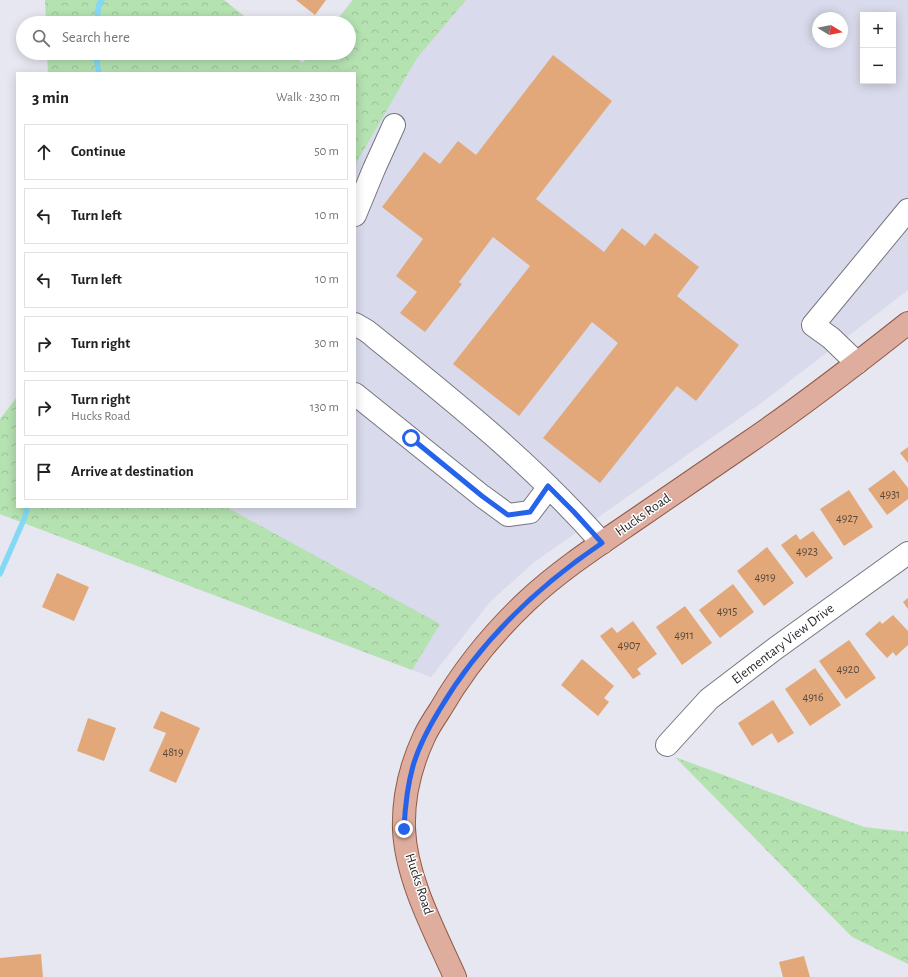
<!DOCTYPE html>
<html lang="en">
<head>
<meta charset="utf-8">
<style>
  :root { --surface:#fff; --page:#f6f6f6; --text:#222; --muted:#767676; --line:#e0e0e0 }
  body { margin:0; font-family:"Alegreya Sans",sans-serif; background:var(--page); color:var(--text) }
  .controls { position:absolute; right:12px; top:12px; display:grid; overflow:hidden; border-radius:0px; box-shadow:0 2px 10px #0003 }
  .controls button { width:36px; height:36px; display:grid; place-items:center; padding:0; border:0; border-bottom:1px solid var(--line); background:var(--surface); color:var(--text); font:20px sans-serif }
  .compass { position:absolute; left:812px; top:12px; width:36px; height:36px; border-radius:50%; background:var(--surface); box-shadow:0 2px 10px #0003; rotate:100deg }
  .stop { position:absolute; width:12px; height:12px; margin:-9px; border:3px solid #2563eb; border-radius:50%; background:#fff }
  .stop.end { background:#2563eb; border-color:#fff; box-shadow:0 1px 4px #0008 }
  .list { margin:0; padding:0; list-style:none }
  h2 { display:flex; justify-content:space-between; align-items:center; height:52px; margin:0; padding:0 16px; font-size:17px }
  h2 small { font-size:13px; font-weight:400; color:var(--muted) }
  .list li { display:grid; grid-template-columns:26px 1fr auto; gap:12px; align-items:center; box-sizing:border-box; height:56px; margin:0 8px 8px; padding:0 8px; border:1px solid var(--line); border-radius:0px }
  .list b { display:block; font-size:15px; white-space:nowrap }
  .list p { margin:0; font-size:13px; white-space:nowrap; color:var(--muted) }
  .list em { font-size:13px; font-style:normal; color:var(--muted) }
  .icon { flex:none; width:22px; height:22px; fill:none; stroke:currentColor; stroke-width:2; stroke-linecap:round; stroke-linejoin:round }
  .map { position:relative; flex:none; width:908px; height:977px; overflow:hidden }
  .search { position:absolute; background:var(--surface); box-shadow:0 2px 10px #0003; left:16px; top:16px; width:340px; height:44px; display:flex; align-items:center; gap:10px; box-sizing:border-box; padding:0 14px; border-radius:22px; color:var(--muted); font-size:15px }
  .panel { position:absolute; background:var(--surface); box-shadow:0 2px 10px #0003; left:16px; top:72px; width:340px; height:436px; border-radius:0px }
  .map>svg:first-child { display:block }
  .built { fill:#d9daeb; fill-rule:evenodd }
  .forest { fill:url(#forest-crowns) }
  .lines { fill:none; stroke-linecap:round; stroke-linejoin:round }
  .stream { stroke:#83d9f5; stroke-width:5.5 }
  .building { fill:#e2a879 }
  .minor-casing { stroke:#75767e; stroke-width:24 }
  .major-casing { stroke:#905b4a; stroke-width:24 }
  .minor { stroke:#fff; stroke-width:22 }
  .major { stroke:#dfad9d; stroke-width:22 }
  .route { stroke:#2563eb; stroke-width:5 }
  .labels { text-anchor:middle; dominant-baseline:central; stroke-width:3; stroke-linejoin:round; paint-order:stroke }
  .number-label { font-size:12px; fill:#56483e }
  .street-label { font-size:14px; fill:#27282b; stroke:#fff }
</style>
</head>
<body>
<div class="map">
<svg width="908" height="977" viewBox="0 0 908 977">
  <defs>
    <pattern id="forest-crowns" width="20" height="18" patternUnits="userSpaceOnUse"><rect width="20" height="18" fill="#b5e2b1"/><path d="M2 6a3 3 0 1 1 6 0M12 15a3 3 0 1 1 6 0" fill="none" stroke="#9cc298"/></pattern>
  </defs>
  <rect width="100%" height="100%" fill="#e6e7f0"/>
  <path class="built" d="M 352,0 L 908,0 L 908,290 L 764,401 L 533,563 L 490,602 L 431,677 L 0,514 L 0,455 L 17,507 L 355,507 L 355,73 L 294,73 L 310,53 L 349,53 L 349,23 L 334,23 ZM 863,15 L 893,15 L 893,81 L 863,81 ZM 818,18 L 842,18 L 842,42 L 818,42 Z"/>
  <path class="forest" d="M 45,0 L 224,0 L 253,23 L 46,23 Z
    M 353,0 L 466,0 L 417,58 L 355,165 L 355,73 L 48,73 L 47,53 L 290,53 L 303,63 L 311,53 L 349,53 L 349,23 L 335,23 Z
    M 17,397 L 17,507 L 226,507 L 440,624 L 412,670 L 0,514 L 0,419 Z
    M 675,757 L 864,827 L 908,832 L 908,964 L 852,937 Z"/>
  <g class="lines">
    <path class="stream" d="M 96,23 L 99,4 L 102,0
      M 95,53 L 99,73
      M 0,574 L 25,517 L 27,507"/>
  </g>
  <path class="building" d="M 296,0 L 326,0 L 315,15 Z
    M 553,55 L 612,101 L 536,199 L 604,252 L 622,228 L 645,246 L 655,233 L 699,267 L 677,296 L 739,345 L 696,401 L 677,386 L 600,483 L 543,438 L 618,343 L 592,322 L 519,416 L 453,364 L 530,266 L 493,237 L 459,282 L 462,284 L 425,332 L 400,313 L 417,292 L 396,276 L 423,239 L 382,207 L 424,152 L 440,164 L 458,141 L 476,155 Z
    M 908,447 L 908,463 L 900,453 Z
    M 894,470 L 908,488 L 908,499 L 887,515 L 868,489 Z
    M 849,490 L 873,527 L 844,546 L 820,509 Z
    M 813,531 L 833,558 L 806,578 L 781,545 L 796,534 L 800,540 Z
    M 767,547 L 794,583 L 764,606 L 737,571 Z
    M 57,573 L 89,587 L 74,621 L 42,607 Z
    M 733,584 L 754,612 L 720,638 L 699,610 Z
    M 908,598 L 908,609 L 903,602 Z
    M 685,606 L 712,643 L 682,665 L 656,627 Z
    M 893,615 L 908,631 L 908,645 L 896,656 L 893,652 L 887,658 L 865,634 L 880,621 L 882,624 Z
    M 633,621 L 657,654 L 637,669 L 641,674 L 633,679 L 600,636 L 612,627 L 617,633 Z
    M 849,640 L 876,678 L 846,699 L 819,661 Z
    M 582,659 L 614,686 L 604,698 L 609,702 L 598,716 L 561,685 Z
    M 815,668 L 841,705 L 810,726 L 785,689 Z
    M 773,700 L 794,733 L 778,743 L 772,733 L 752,746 L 738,723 Z
    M 161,711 L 200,728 L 176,783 L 149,771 L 166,733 L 153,728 Z
    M 88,718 L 116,728 L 104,761 L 77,751 Z
    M 41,954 L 43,977 L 0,977 L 0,958 Z
    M 804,956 L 810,977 L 783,977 L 779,962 Z"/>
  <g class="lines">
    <defs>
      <path id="minor" d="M 355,215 L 374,169 L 394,125
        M 355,324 L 367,331 C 449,397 532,463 602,543
        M 857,363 L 831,338 L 813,325 L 908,210
        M 355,394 L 482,496 L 508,515 L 530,512 L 549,487
        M 667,745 L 709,699 L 776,648 L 908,553"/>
      <path id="major" d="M 455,977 C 435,932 406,879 404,829 C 403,798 411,765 424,737 C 428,728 434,719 440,710 C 463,670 493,633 527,601 C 560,570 600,544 638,518 C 674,493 710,469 746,444 C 802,406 855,365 908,323"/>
    </defs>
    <use href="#minor" class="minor-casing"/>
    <use href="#major" class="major-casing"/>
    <use href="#minor" class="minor"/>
    <use href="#major" class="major"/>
  </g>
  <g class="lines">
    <path class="route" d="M 404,829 C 405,807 407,787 413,766 C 419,745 429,727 440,709 C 480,641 537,587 602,543 L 574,512 L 548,486 L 530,512 L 508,515 L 482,496 L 411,438"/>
  </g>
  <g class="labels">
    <g class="number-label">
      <text x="890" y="494">4931</text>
      <text x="847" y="518">4927</text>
      <text x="807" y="551">4923</text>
      <text x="765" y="577">4919</text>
      <text x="727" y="611">4915</text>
      <text x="684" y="635">4911</text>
      <text x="629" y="645">4907</text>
      <text x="848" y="669">4920</text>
      <text x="813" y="697">4916</text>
      <text x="173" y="752">4819</text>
    </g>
    <g class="street-label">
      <text transform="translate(643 515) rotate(-35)">Hucks Road</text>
      <text transform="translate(783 644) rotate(-37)">Elementary View Drive</text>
      <text transform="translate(419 884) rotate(72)">Hucks Road</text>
    </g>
  </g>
</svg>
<div class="controls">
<button>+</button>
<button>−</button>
</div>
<svg class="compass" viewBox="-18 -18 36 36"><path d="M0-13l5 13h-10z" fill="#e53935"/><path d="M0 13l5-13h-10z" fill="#767676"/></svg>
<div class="stop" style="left:411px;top:438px"></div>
<div class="stop end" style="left:404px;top:829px"></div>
<div class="search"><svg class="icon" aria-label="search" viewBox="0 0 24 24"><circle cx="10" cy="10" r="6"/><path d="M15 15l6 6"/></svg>Search here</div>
<section class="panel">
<h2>3 min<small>Walk · 230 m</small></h2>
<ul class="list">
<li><svg class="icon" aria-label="ahead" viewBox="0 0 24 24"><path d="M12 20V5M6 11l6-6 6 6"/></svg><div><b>Continue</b></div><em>50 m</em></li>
<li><svg class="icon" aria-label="left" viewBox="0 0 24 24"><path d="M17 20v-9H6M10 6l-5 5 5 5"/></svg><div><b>Turn left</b></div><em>10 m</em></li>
<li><svg class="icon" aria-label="left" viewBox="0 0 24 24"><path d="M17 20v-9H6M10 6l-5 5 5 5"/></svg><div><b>Turn left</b></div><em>10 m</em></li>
<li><svg class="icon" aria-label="right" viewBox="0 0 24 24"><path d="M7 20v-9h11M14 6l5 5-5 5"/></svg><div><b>Turn right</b></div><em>30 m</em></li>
<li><svg class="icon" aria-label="right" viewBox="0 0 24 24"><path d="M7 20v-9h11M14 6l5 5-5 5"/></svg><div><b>Turn right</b><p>Hucks Road</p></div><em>130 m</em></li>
<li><svg class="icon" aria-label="arrive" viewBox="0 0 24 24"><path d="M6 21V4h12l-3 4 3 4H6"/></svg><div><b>Arrive at destination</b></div></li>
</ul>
</section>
</div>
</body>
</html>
